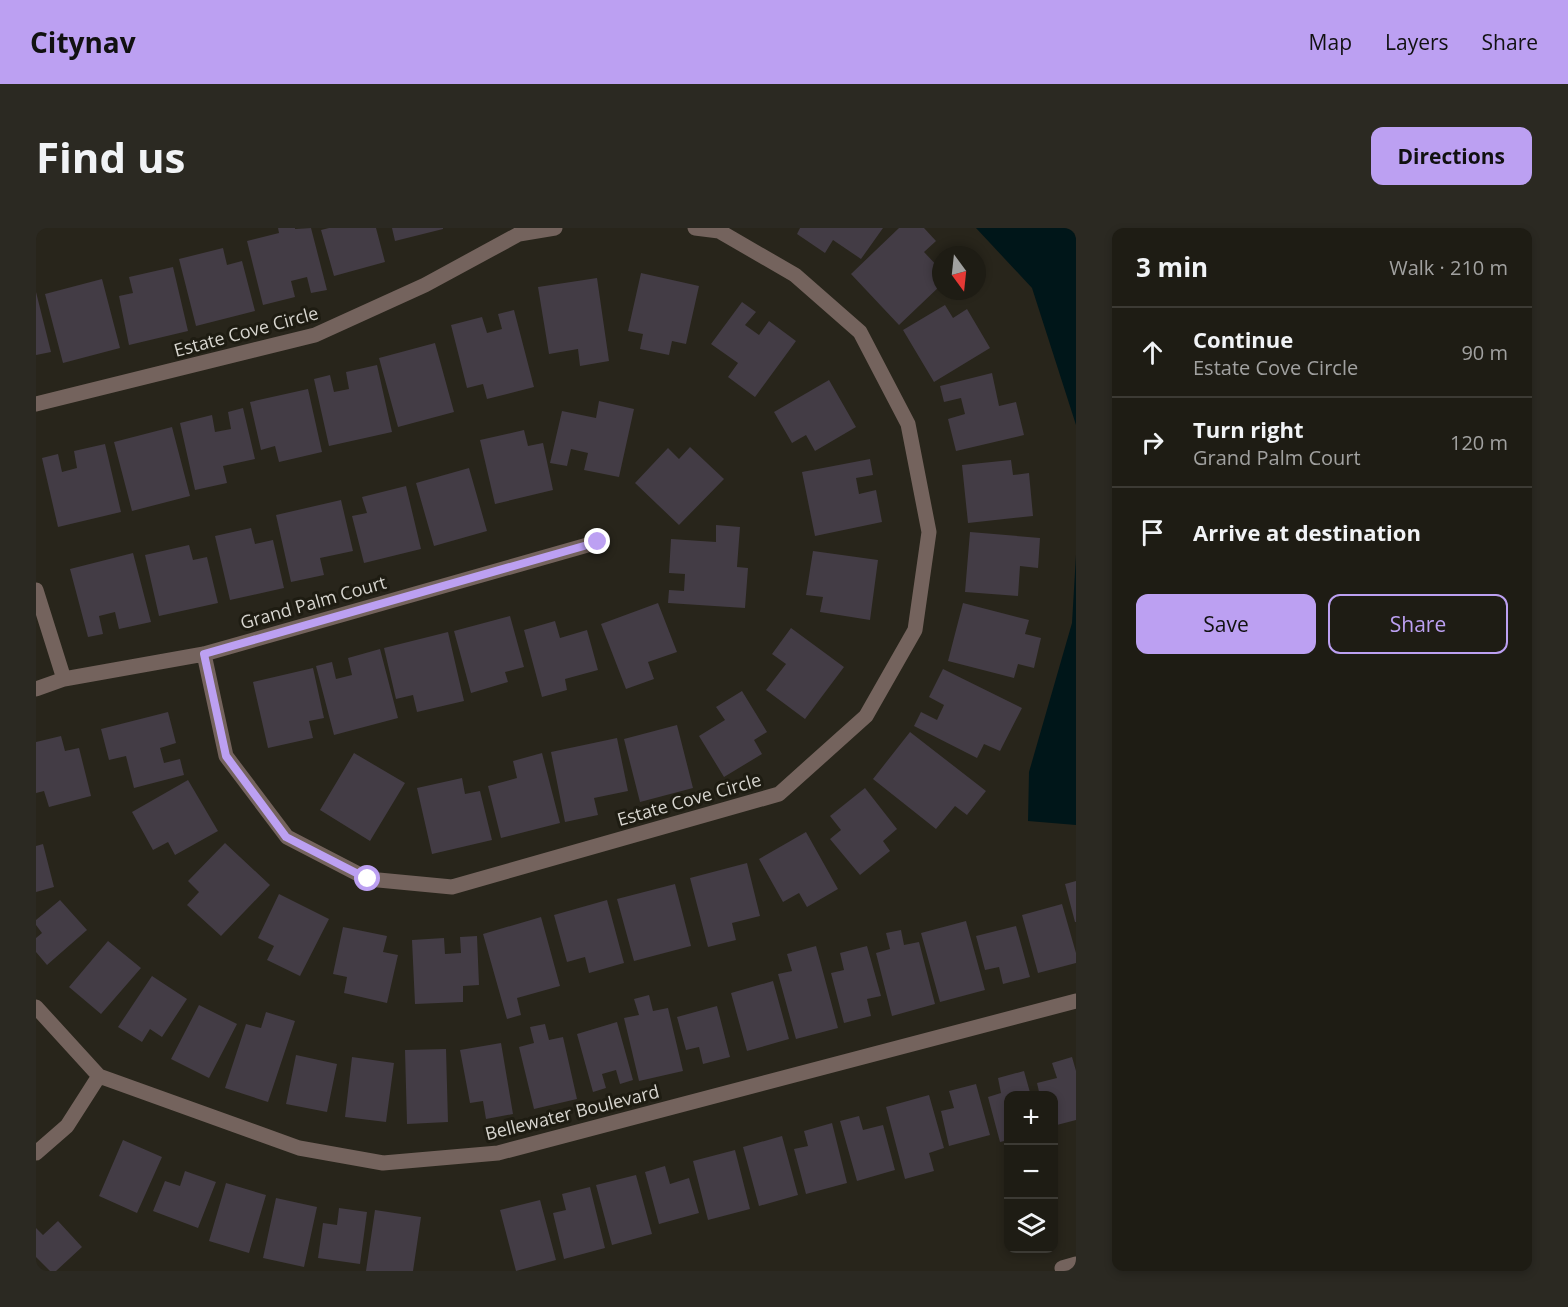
<!DOCTYPE html>
<html lang="en">
<head>
<meta charset="utf-8">
<style>
  :root { --surface:#1e1c14; --page:#2b2922; --text:#f1f3f6; --muted:#a1a1a0; --line:#3c3a34; --accent:#bca0f2 }
  body { margin:0; font-family:"Open Sans",sans-serif; background:var(--page); color:var(--text) }
  .controls { position:absolute; right:18px; bottom:18px; display:grid; overflow:hidden; border-radius:12px; box-shadow:0 3px 9px #0003 }
  .controls button { width:54px; height:54px; display:grid; place-items:center; padding:0; border:0; border-bottom:2px solid var(--line); background:var(--surface); color:var(--text); font:30px sans-serif }
  .compass { position:absolute; left:896px; top:18px; width:54px; height:54px; border-radius:50%; background:var(--surface); box-shadow:0 3px 9px #0003; rotate:165deg }
  .stop { position:absolute; width:18px; height:18px; margin:-14px; border:4px solid #bca0f2; border-radius:50%; background:#fff }
  .stop.end { background:#bca0f2; border-color:#fff; box-shadow:0 2px 6px #0008 }
  .list { margin:0; padding:0; list-style:none }
  h2 { display:flex; justify-content:space-between; align-items:center; height:78px; margin:0; padding:0 24px; font-size:26px }
  h2 small { font-size:20px; font-weight:400; color:var(--muted) }
  .list li { display:grid; grid-template-columns:39px 1fr auto; gap:18px; align-items:center; box-sizing:border-box; height:90px; padding:0 24px; border-top:2px solid var(--line) }
  .list b { display:block; font-size:22px; white-space:nowrap }
  .list p { margin:0; font-size:20px; white-space:nowrap; color:var(--muted) }
  .list em { font-size:20px; font-style:normal; color:var(--muted) }
  .actions { display:flex; gap:12px; padding:18px 24px }
  .actions a { flex:1; padding:14px 0; border:2px solid var(--accent); border-radius:12px; text-align:center; font-size:21px; color:var(--accent) }
  .actions .main { background:var(--accent); color:#111 }
  .icon { flex:none; width:33px; height:33px; fill:none; stroke:currentColor; stroke-width:2; stroke-linecap:round; stroke-linejoin:round }
  .map { position:relative; flex:none; width:1040px; height:1043px; overflow:hidden; border-radius:12px }
  header { display:flex; align-items:center; gap:36px; box-sizing:border-box; height:84px; padding:0 30px; background:var(--accent); color:#111 }
  header strong { font-size:28px }
  nav { display:flex; gap:33px; margin-inline-start:auto; font-size:21px }
  .intro { display:flex; align-items:center; justify-content:space-between; box-sizing:border-box; height:144px; padding:0 36px }
  h1 { margin:0; font-size:42px }
  .button { padding:15px 27px; border-radius:12px; background:var(--accent); color:#111; font-size:21px; font-weight:700 }
  main { display:flex; gap:36px; padding:0 36px }
  aside { flex:1; background:var(--surface); border-radius:12px; box-shadow:0 3px 9px #0003 }
  .map>svg:first-child { display:block }
  .water { fill:#001619 }
  .building { fill:#433c45 }
  .lines { fill:none; stroke-linecap:round; stroke-linejoin:round }
  .minor { stroke:#74635d; stroke-width:15 }
  .route { stroke:#bca0f2; stroke-width:8 }
  .labels { text-anchor:middle; dominant-baseline:central; stroke-width:6; stroke-linejoin:round; paint-order:stroke }
  .street-label { font-size:18px; fill:#d7d5cf; stroke:#1e1c12 }
</style>
</head>
<body>
<header>
<strong>Citynav</strong>
<nav><a>Map</a><a>Layers</a><a>Share</a></nav>
</header>
<div class="intro"><h1>Find us</h1><a class="button">Directions</a></div>
<main>
<div class="map">
<svg width="1040" height="1043" viewBox="0 0 1040 1043">
  <rect width="100%" height="100%" fill="#28251b"/>
  <path class="water" d="M 940,0 L 1040,0 L 1040,197 L 996,60 Z
    M 1040,327 L 1040,597 L 992,593 L 993,544 L 1036,395 Z"/>
  <path class="building" d="M 242,0 L 259,0 L 259,1 L 275,0 L 291,62 L 275,65 L 271,49 L 255,53 L 259,69 L 227,77 L 211,13 L 243,5 Z
    M 293,0 L 340,0 L 349,34 L 298,48 L 285,2 Z
    M 356,0 L 407,0 L 407,1 L 359,13 Z
    M 764,0 L 847,0 L 825,31 L 797,12 L 789,25 L 761,6 Z
    M 863,0 L 888,0 L 900,13 L 888,24 L 905,42 L 905,57 L 863,97 L 815,46 Z
    M 187,20 L 191,37 L 206,33 L 219,83 L 160,98 L 143,31 Z
    M 137,39 L 152,103 L 93,117 L 83,68 L 97,65 L 93,49 Z
    M 605,45 L 663,58 L 650,116 L 636,113 L 633,127 L 604,121 L 607,106 L 592,103 Z
    M 561,50 L 573,133 L 544,138 L 542,121 L 513,126 L 502,59 Z
    M 66,51 L 84,120 L 27,135 L 9,66 Z
    M 0,64 L 15,124 L 0,127 Z
    M 706,74 L 720,84 L 709,97 L 723,107 L 733,93 L 760,113 L 719,169 L 692,149 L 702,135 L 675,116 Z
    M 909,77 L 917,90 L 931,81 L 954,120 L 898,154 L 867,102 Z
    M 478,82 L 498,159 L 451,171 L 447,156 L 431,160 L 415,97 L 446,89 L 451,105 L 466,101 L 462,86 Z
    M 399,115 L 418,184 L 362,199 L 343,130 Z
    M 341,137 L 356,204 L 293,218 L 278,151 L 294,147 L 298,164 L 313,161 L 310,144 Z
    M 956,145 L 963,178 L 980,174 L 988,207 L 920,223 L 912,191 L 929,186 L 925,170 L 908,174 L 904,158 Z
    M 793,152 L 820,199 L 779,223 L 770,207 L 756,215 L 738,184 Z
    M 272,161 L 286,224 L 243,234 L 239,218 L 225,222 L 214,174 Z
    M 563,173 L 598,181 L 583,249 L 548,242 L 552,225 L 535,221 L 531,238 L 514,235 L 526,183 L 560,190 Z
    M 207,180 L 219,231 L 187,238 L 191,255 L 159,262 L 144,195 L 176,187 L 179,204 L 195,201 L 192,184 Z
    M 136,199 L 154,268 L 96,283 L 78,214 Z
    M 488,202 L 492,218 L 507,215 L 517,262 L 459,276 L 444,212 Z
    M 69,216 L 85,284 L 22,299 L 6,230 L 22,226 L 26,244 L 41,240 L 38,223 Z
    M 654,219 L 688,251 L 643,297 L 599,255 L 632,220 L 643,231 Z
    M 834,231 L 837,247 L 820,250 L 823,266 L 840,262 L 846,294 L 779,308 L 766,244 Z
    M 975,232 L 977,247 L 993,245 L 997,288 L 932,295 L 926,237 Z
    M 433,240 L 451,303 L 398,318 L 380,255 Z
    M 370,258 L 385,321 L 328,335 L 316,288 L 331,285 L 326,269 Z
    M 305,272 L 317,323 L 284,330 L 288,347 L 255,354 L 240,287 Z
    M 680,297 L 704,299 L 701,339 L 712,340 L 709,380 L 632,375 L 633,362 L 648,363 L 649,346 L 633,345 L 635,311 L 680,314 Z
    M 215,300 L 219,316 L 237,312 L 248,360 L 194,372 L 179,308 Z
    M 934,304 L 1004,310 L 1002,340 L 984,338 L 982,368 L 929,364 Z
    M 153,317 L 157,332 L 171,329 L 182,375 L 123,388 L 109,327 Z
    M 777,323 L 842,332 L 834,392 L 784,384 L 787,369 L 770,367 Z
    M 97,325 L 115,394 L 83,401 L 79,384 L 63,388 L 67,406 L 52,409 L 34,341 Z
    M 622,375 L 641,424 L 612,434 L 618,451 L 590,461 L 565,396 Z
    M 927,375 L 993,392 L 989,406 L 1005,410 L 998,440 L 982,436 L 978,450 L 912,433 Z
    M 474,388 L 488,439 L 469,444 L 472,454 L 435,465 L 418,403 Z
    M 519,393 L 524,410 L 551,402 L 562,442 L 529,451 L 531,462 L 506,469 L 488,402 Z
    M 755,400 L 808,439 L 769,491 L 730,462 L 750,436 L 736,426 Z
    M 412,404 L 428,473 L 381,484 L 377,467 L 360,471 L 348,420 Z
    M 344,421 L 362,490 L 298,507 L 280,438 L 296,434 L 300,451 L 316,447 L 312,430 Z
    M 277,440 L 288,490 L 273,493 L 277,510 L 232,520 L 217,454 Z
    M 907,441 L 986,480 L 964,523 L 948,516 L 941,530 L 878,498 L 885,484 L 901,492 L 908,477 L 893,469 Z
    M 706,463 L 731,504 L 718,512 L 726,526 L 688,549 L 663,508 L 689,492 L 680,479 Z
    M 132,484 L 140,515 L 124,520 L 128,535 L 144,531 L 148,547 L 98,560 L 90,528 L 73,532 L 65,501 Z
    M 641,497 L 657,560 L 604,574 L 588,511 Z
    M 874,504 L 950,563 L 931,587 L 919,578 L 900,601 L 837,551 Z
    M 25,508 L 29,523 L 43,520 L 55,568 L 13,579 L 8,563 L 0,565 L 0,514 Z
    M 581,510 L 592,563 L 558,570 L 562,587 L 529,594 L 515,524 Z
    M 318,525 L 369,555 L 334,613 L 284,582 Z
    M 506,525 L 524,595 L 465,610 L 452,558 L 481,550 L 477,533 Z
    M 426,550 L 429,566 L 444,563 L 456,612 L 396,626 L 381,560 Z
    M 152,552 L 182,603 L 139,627 L 132,614 L 117,622 L 96,584 Z
    M 829,560 L 861,601 L 847,613 L 854,623 L 824,647 L 794,611 L 805,602 L 794,588 Z
    M 770,604 L 802,661 L 771,679 L 763,665 L 747,674 L 723,631 Z
    M 189,615 L 234,657 L 185,708 L 151,677 L 163,664 L 152,653 Z
    M 7,616 L 18,659 L 0,664 L 0,618 Z
    M 711,635 L 724,688 L 696,695 L 700,712 L 672,719 L 654,650 Z
    M 1040,653 L 1040,694 L 1039,694 L 1029,656 Z
    M 639,656 L 655,718 L 598,733 L 581,671 Z
    M 243,666 L 293,691 L 264,748 L 231,732 L 238,718 L 222,710 Z
    M 24,672 L 51,702 L 11,737 L 0,724 L 0,710 L 6,705 L 0,697 L 0,692 Z
    M 571,672 L 588,735 L 553,745 L 549,729 L 531,734 L 518,687 Z
    M 1026,676 L 1040,725 L 1040,735 L 1002,745 L 986,687 Z
    M 505,689 L 524,758 L 481,770 L 485,787 L 471,791 L 447,706 Z
    M 930,693 L 949,762 L 904,774 L 885,705 Z
    M 980,698 L 994,749 L 967,756 L 963,739 L 949,742 L 940,708 Z
    M 307,699 L 351,708 L 347,724 L 362,727 L 351,775 L 308,765 L 311,749 L 297,746 Z
    M 865,702 L 868,717 L 883,714 L 899,776 L 856,788 L 840,725 L 854,721 L 850,705 Z
    M 441,708 L 443,757 L 427,758 L 427,774 L 379,776 L 376,712 L 408,710 L 409,726 L 425,725 L 424,709 Z
    M 72,713 L 105,740 L 65,786 L 33,759 Z
    M 780,718 L 802,800 L 760,811 L 742,746 L 756,743 L 751,726 Z
    M 831,718 L 845,768 L 831,771 L 835,788 L 808,795 L 795,745 L 808,742 L 804,725 Z
    M 116,748 L 151,771 L 126,809 L 114,801 L 106,814 L 82,799 Z
    M 737,753 L 753,811 L 711,823 L 695,765 Z
    M 613,767 L 617,783 L 632,780 L 647,843 L 603,853 L 588,790 L 603,787 L 598,771 Z
    M 163,777 L 201,796 L 173,850 L 135,831 Z
    M 681,778 L 694,829 L 667,836 L 663,819 L 650,822 L 641,789 Z
    M 230,784 L 259,793 L 232,874 L 189,860 L 210,796 L 225,800 Z
    M 581,794 L 597,852 L 584,856 L 580,842 L 566,846 L 570,860 L 557,864 L 541,806 Z
    M 509,796 L 513,812 L 527,809 L 541,871 L 498,881 L 483,819 L 498,815 L 494,799 Z
    M 465,815 L 477,886 L 450,891 L 447,873 L 434,875 L 424,822 Z
    M 410,821 L 412,894 L 371,896 L 369,822 Z
    M 260,827 L 301,836 L 291,884 L 250,876 Z
    M 316,829 L 358,835 L 350,894 L 309,889 Z
    M 1036,829 L 1040,843 L 1040,892 L 1017,898 L 1017,868 L 1004,868 L 1001,855 L 1021,850 L 1016,835 Z
    M 988,843 L 995,868 L 972,868 L 972,912 L 964,914 L 952,869 L 965,865 L 962,850 Z
    M 940,856 L 954,907 L 913,918 L 905,883 L 918,880 L 913,863 Z
    M 893,867 L 908,920 L 893,925 L 898,943 L 869,951 L 850,879 Z
    M 823,888 L 827,902 L 847,897 L 859,942 L 821,953 L 804,893 Z
    M 796,895 L 811,955 L 770,966 L 758,921 L 772,918 L 768,903 Z
    M 746,908 L 762,967 L 723,978 L 707,919 Z
    M 87,912 L 126,929 L 101,985 L 63,968 Z
    M 699,922 L 714,981 L 672,992 L 657,933 Z
    M 629,938 L 634,956 L 653,950 L 663,985 L 623,996 L 609,944 Z
    M 149,943 L 180,954 L 162,1000 L 117,983 L 129,953 L 144,958 Z
    M 600,947 L 616,1006 L 576,1017 L 560,957 Z
    M 190,955 L 230,967 L 213,1025 L 173,1013 Z
    M 554,959 L 569,1020 L 528,1031 L 517,985 L 530,982 L 526,966 Z
    M 240,970 L 281,979 L 268,1039 L 227,1030 Z
    M 504,972 L 520,1032 L 480,1043 L 464,982 Z
    M 303,980 L 331,984 L 324,1036 L 282,1030 L 287,995 L 301,997 Z
    M 339,982 L 385,989 L 377,1043 L 330,1043 Z
    M 22,993 L 46,1019 L 20,1043 L 14,1043 L 0,1029 L 0,1000 L 7,1007 Z"/>
  <g class="lines">
    <path class="minor" d="M 0,176 L 279,107 L 389,57 L 483,6 L 519,0
      M 0,362 L 28,451
      M 168,426 L 190,528 L 251,609 L 332,651 L 416,659 L 743,566 L 830,488 L 879,402 L 893,304 L 872,196 L 824,104 L 759,47 L 683,3 L 659,0
      M 0,461 L 28,451 L 168,426 L 562,314
      M 0,779 L 63,848 L 263,920 L 347,935 L 462,925 L 1040,773
      M 0,925 L 31,898 L 63,848
      M 1027,1043 L 1026,1040 L 1040,1036"/>
  </g>
  <g class="lines">
    <path class="route" d="M 332,651 L 250,609 L 190,528 L 168,426 L 562,314"/>
  </g>
  <g class="labels">
    <g class="street-label">
      <text transform="translate(210 103) rotate(-15)">Estate Cove Circle</text>
      <text transform="translate(277 374) rotate(-16)">Grand Palm Court</text>
      <text transform="translate(653 571) rotate(-16)">Estate Cove Circle</text>
      <text transform="translate(536 884) rotate(-14)">Bellewater Boulevard</text>
    </g>
  </g>
</svg>
<div class="controls">
<button>+</button>
<button>−</button>
<button><svg class="icon" aria-label="layers" viewBox="0 0 24 24"><path d="M12 4l9 5-9 5-9-5zM3 14l9 5 9-5"/></svg></button>
</div>
<svg class="compass" viewBox="-18 -18 36 36"><path d="M0-13l5 13h-10z" fill="#e53935"/><path d="M0 13l5-13h-10z" fill="#a1a1a0"/></svg>
<div class="stop" style="left:332px;top:651px"></div>
<div class="stop end" style="left:562px;top:314px"></div>
</div>
<aside>
<h2>3 min<small>Walk · 210 m</small></h2>
<ul class="list">
<li><svg class="icon" aria-label="ahead" viewBox="0 0 24 24"><path d="M12 20V5M6 11l6-6 6 6"/></svg><div><b>Continue</b><p>Estate Cove Circle</p></div><em>90 m</em></li>
<li><svg class="icon" aria-label="right" viewBox="0 0 24 24"><path d="M7 20v-9h11M14 6l5 5-5 5"/></svg><div><b>Turn right</b><p>Grand Palm Court</p></div><em>120 m</em></li>
<li><svg class="icon" aria-label="arrive" viewBox="0 0 24 24"><path d="M6 21V4h12l-3 4 3 4H6"/></svg><div><b>Arrive at destination</b></div></li>
</ul>
<div class="actions"><a class="main">Save</a><a>Share</a></div>
</aside>
</main>
</body>
</html>
